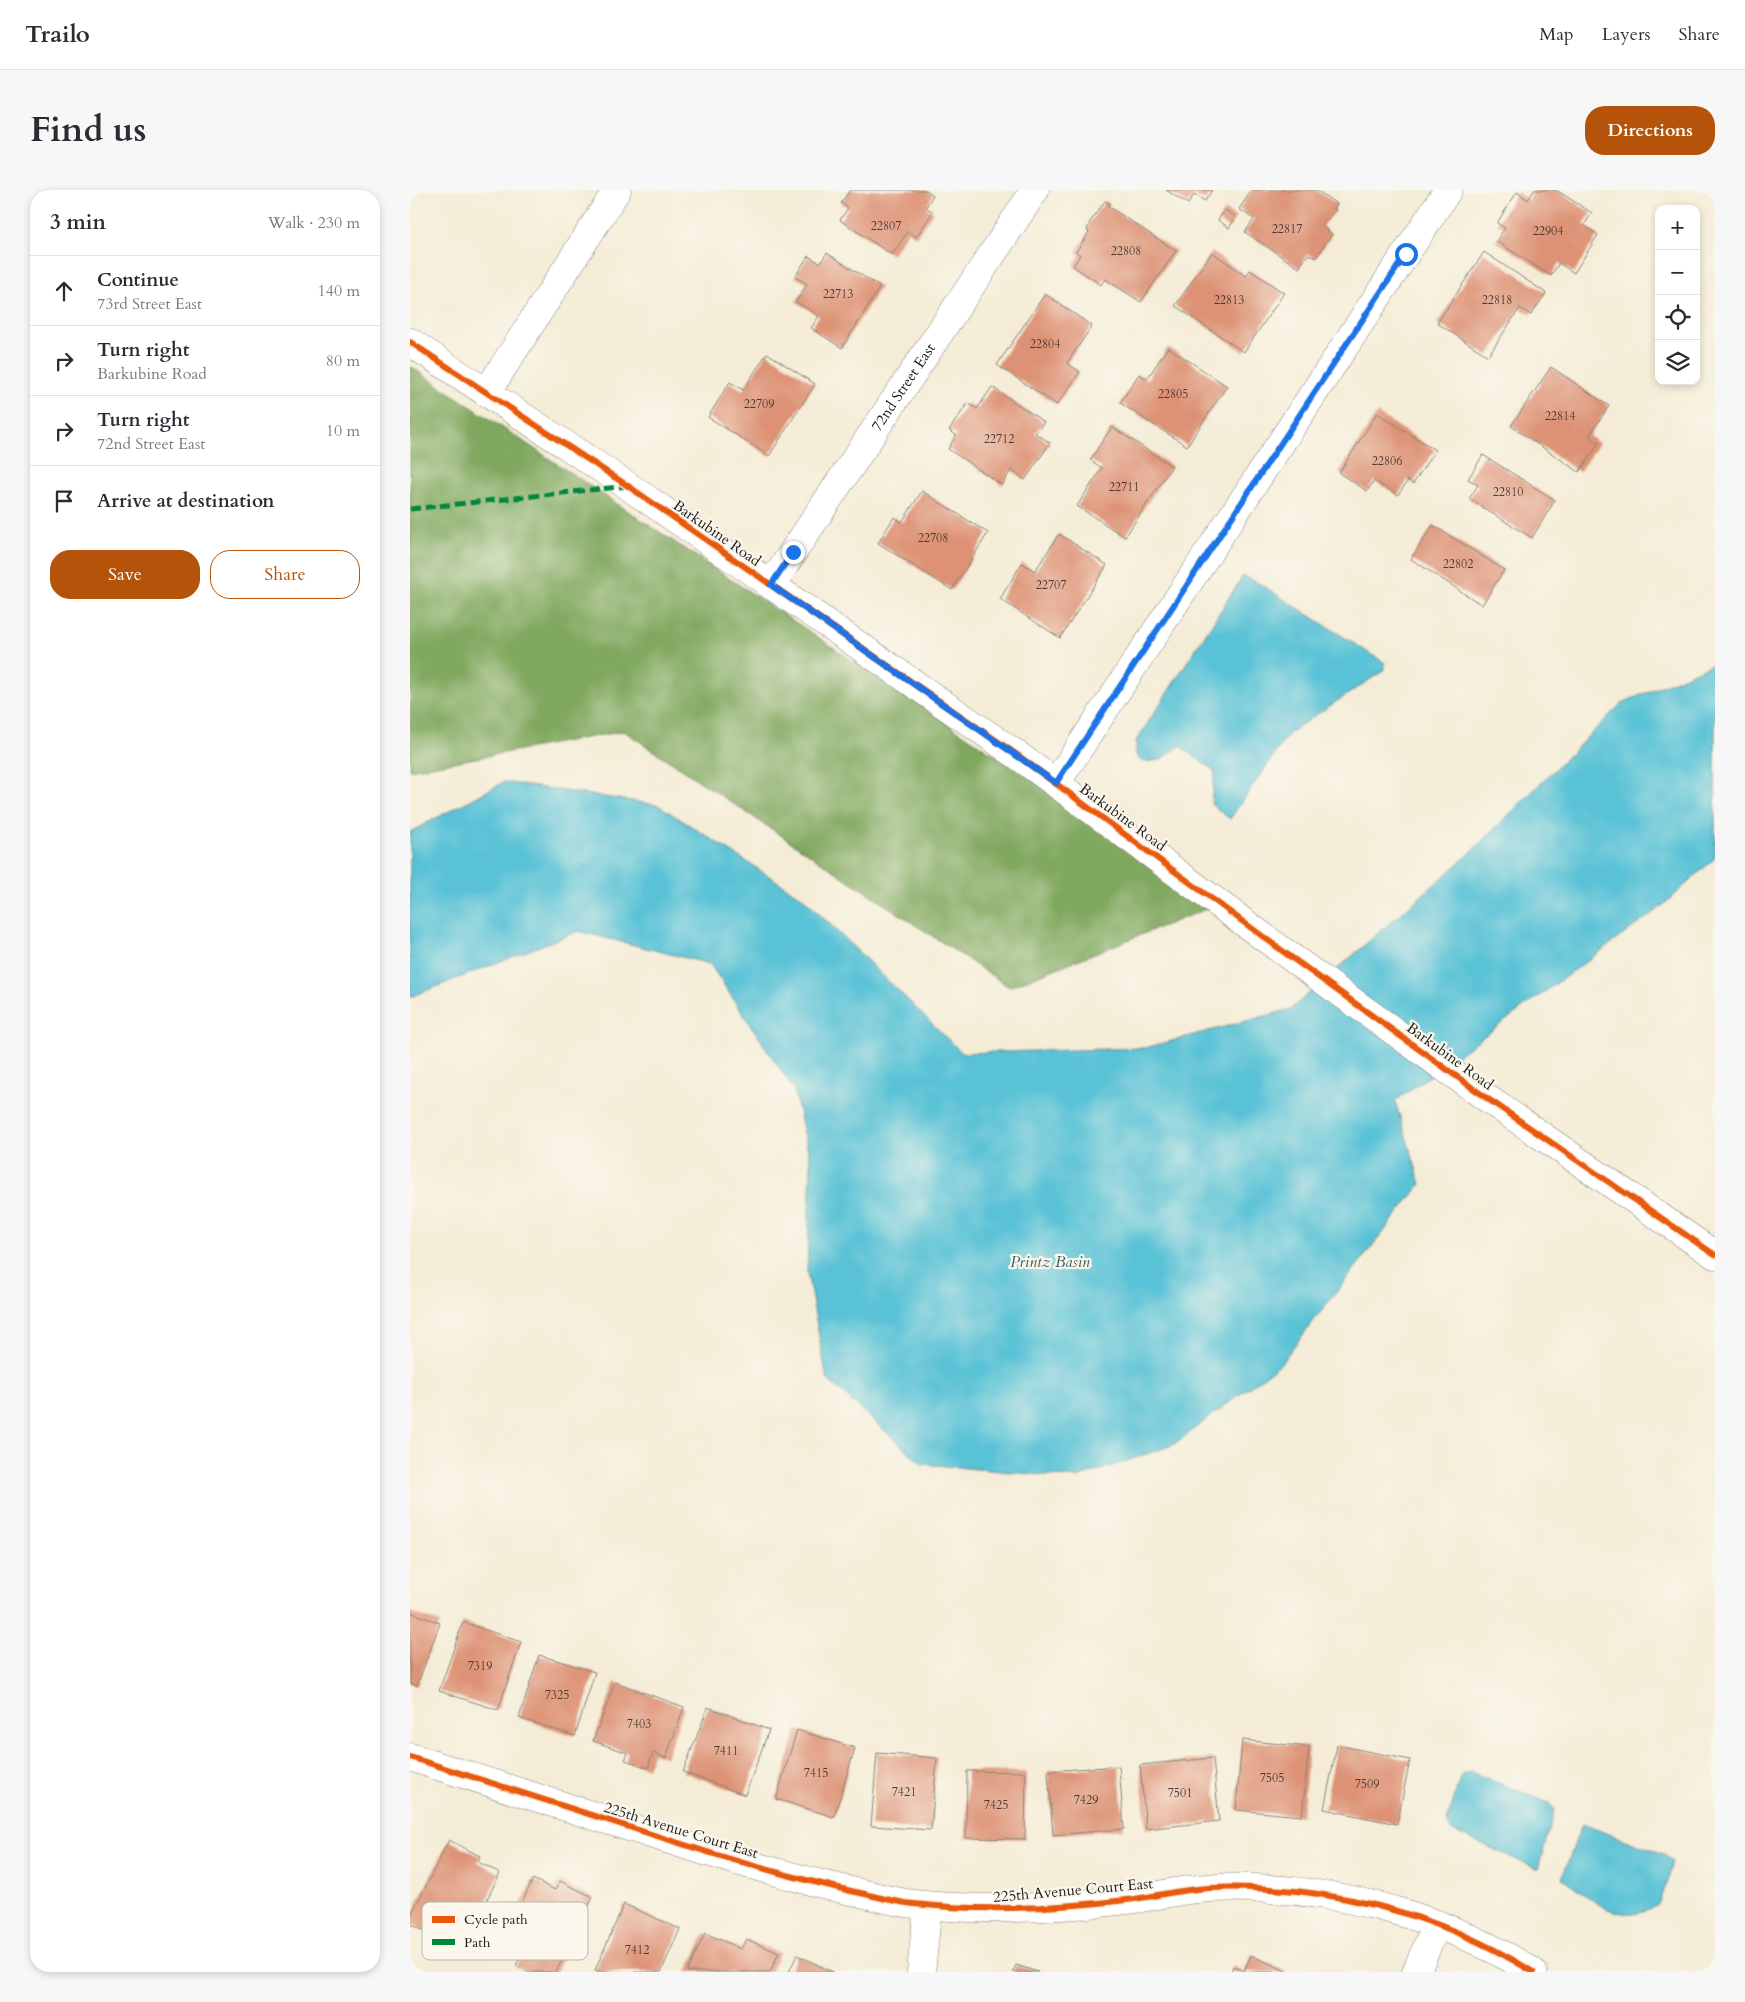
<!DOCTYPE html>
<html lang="en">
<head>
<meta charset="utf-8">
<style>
  :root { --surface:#fff; --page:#f7f7f7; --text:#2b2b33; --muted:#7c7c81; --line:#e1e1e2; --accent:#b45309 }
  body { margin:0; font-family:Cardo,serif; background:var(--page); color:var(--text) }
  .controls { position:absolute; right:15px; top:15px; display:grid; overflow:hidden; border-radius:10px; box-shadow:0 2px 8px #0003 }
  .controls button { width:45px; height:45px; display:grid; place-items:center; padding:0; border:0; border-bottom:1px solid var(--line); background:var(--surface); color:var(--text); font:25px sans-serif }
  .stop { position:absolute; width:15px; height:15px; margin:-11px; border:4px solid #1a73e8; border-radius:50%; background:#fff }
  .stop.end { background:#1a73e8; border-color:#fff; box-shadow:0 1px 5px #0008 }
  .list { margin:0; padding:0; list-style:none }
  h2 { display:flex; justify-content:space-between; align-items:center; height:65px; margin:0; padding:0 20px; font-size:21px }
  h2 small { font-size:16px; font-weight:400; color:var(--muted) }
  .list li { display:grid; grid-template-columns:32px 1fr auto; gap:15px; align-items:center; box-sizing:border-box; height:70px; padding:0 20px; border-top:1px solid var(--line) }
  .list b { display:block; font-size:19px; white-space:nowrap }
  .list p { margin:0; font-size:16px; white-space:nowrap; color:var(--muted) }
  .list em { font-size:16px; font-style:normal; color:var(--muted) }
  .actions { display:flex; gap:10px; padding:15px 20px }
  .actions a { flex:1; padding:11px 0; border:1px solid var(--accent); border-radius:20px; text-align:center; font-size:18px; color:var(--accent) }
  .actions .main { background:var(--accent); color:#fff }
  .icon { flex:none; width:28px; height:28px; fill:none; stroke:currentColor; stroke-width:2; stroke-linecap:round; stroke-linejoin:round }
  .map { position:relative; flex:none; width:1305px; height:1782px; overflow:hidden; border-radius:20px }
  header { display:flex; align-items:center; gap:30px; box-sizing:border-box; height:70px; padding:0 25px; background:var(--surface); border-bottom:1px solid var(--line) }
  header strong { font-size:24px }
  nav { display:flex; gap:28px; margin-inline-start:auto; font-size:18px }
  .intro { display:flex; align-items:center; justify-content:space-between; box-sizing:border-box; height:120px; padding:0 30px }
  h1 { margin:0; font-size:35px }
  .button { padding:12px 22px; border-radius:20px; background:var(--accent); color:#fff; font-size:18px; font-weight:700 }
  main { display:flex; gap:30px; padding:0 30px }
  aside { flex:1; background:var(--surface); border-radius:20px; box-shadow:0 2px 8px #0003 }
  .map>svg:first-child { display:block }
  .forest { fill:#80a85f; stroke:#4e623e }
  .water { fill:#5ac2d6; stroke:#3b6f79 }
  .building { fill:#dd9275 }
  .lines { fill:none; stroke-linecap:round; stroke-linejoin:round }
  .minor-casing { stroke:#888479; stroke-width:29 }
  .minor { stroke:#fff; stroke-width:28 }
  .quiet { stroke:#00873e; stroke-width:5; stroke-dasharray:10 5; stroke-linecap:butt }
  .cycleway-casing { stroke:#fbf7ec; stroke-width:9 }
  .cycleway { stroke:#e8590c; stroke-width:6 }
  .route { stroke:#1a73e8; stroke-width:6 }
  .labels { text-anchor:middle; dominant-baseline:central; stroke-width:4.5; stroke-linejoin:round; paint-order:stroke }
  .number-label { font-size:12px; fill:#4c3a32 }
  .street-label { font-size:15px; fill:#1c1c1c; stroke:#fbf7ec }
  .water-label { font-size:16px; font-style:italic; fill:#355e66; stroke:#fbf7ec }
  .key { fill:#fbf7ec; stroke:#b8b5ae; stroke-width:1 }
  .key-label { font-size:14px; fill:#1c1c1c }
</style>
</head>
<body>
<header>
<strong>Trailo</strong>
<nav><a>Map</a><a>Layers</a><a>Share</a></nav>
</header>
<div class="intro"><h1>Find us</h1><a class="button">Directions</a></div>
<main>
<aside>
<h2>3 min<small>Walk · 230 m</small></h2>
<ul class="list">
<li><svg class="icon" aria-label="ahead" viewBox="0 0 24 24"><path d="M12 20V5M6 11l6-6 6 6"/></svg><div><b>Continue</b><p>73rd Street East</p></div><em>140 m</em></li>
<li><svg class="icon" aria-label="right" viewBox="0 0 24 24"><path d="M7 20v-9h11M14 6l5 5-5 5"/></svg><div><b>Turn right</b><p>Barkubine Road</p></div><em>80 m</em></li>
<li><svg class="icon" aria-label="right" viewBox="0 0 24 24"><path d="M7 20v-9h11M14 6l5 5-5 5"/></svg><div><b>Turn right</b><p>72nd Street East</p></div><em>10 m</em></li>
<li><svg class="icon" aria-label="arrive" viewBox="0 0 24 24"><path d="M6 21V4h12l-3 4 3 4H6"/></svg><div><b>Arrive at destination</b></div></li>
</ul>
<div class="actions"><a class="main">Save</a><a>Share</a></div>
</aside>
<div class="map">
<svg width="1305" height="1782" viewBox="0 0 1305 1782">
  <rect width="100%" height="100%" fill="#fbf7ec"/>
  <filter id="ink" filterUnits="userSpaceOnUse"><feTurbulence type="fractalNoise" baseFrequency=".02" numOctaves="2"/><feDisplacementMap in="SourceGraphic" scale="10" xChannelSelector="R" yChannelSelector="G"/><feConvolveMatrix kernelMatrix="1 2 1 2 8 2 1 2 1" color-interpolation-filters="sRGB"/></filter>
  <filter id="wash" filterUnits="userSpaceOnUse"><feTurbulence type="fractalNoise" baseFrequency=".0096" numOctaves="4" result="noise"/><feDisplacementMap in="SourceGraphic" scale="20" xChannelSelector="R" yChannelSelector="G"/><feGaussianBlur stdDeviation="1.12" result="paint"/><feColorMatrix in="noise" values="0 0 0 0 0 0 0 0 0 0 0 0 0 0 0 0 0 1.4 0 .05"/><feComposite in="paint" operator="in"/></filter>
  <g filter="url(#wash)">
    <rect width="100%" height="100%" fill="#f4ecd6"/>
    <path class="forest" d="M 0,176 L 809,714 L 599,797 L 214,541 L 0,580 Z"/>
    <path class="water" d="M 833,386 L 845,391 L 975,473 L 973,481 L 880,542 L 820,629 L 801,614 L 805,581 L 770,556 L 750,570 L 732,572 L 726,565 L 726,551 Z
      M 1305,473 L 1305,668 L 1251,717 L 985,911 L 1011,994 L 870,1174 L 763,1255 L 667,1288 L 512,1274 L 417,1189 L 397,1082 L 401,973 L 384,900 L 300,774 L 168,741 L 0,807 L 0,642 L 94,592 L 248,615 L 392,707 L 552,863 L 735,858 L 881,819 L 1056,667 L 1212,513 Z
      M 1061,1582 L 1139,1613 L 1145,1619 L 1128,1679 L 1041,1640 L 1037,1632 L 1051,1585 Z
      M 1172,1634 L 1253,1664 L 1262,1671 L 1258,1692 L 1246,1716 C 1203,1736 1187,1711 1152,1688 Z"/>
    <g id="blocks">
      <path class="building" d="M 440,0 L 516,0 L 523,5 L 516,17 L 523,22 L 506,47 L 498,41 L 482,65 L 430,30 L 438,18 L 431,13 Z
        M 756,0 L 802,0 L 795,11 L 784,5 L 778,14 Z
        M 842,0 L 906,0 L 927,14 L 924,19 L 926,20 L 912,36 L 922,44 L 906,68 L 898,64 L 889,78 L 835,42 L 844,29 L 829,19 Z
        M 1124,0 L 1146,0 L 1182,23 L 1174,35 L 1188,45 L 1164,83 L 1149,73 L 1141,86 L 1086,51 L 1095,38 L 1087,33 L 1107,2 L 1118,10 Z
        M 695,11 L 700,14 L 698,16 L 766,61 L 731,112 L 695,89 L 691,95 L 663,76 L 670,65 L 666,62 L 679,42 L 677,40 L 680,32 Z
        M 815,20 L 826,27 L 819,38 L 808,30 Z
        M 802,62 L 836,86 L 840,80 L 874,103 L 834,162 L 765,116 Z
        M 1074,62 L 1136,103 L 1121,125 L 1110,118 L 1078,166 L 1027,133 Z
        M 417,63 L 470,97 L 432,158 L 401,138 L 409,126 L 386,112 L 397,94 L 385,87 L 398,66 L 410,73 Z
        M 635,104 L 682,136 L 657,173 L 670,182 L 647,215 L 587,175 Z
        M 758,157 L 817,196 L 777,256 L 710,213 L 729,184 L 737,189 Z
        M 357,163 L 405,194 L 359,266 L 298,227 L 320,192 L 333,200 Z
        M 1141,177 L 1199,216 L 1179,246 L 1189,253 L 1169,282 L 1101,236 Z
        M 582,197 L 634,232 L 625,243 L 640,253 L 615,290 L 601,280 L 592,295 L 538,259 L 546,245 L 539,240 L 558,213 L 567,219 Z
        M 967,223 L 1025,260 L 1003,294 L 998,290 L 988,305 L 964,291 L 957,301 L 929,283 Z
        M 702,237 L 762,276 L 715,347 L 667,316 L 692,278 L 680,270 Z
        M 1073,265 L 1145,310 L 1122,348 L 1059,309 L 1068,295 L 1058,289 Z
        M 512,301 L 578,343 L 542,400 L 468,353 L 484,327 L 492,332 Z
        M 1023,335 L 1094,380 L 1072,415 L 1001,369 Z
        M 649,344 L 697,375 L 650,448 L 590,409 L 612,373 L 625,381 Z
        M 0,1422 L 30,1433 L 7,1496 L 0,1493 Z
        M 53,1432 L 111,1452 L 88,1520 L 29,1501 Z
        M 129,1465 L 185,1482 L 165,1546 L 109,1528 Z
        M 205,1492 L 274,1517 L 256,1568 L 243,1563 L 238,1578 L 215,1570 L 218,1563 L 183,1551 Z
        M 298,1517 L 359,1540 L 335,1605 L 273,1582 Z
        M 387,1540 L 445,1558 L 424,1627 L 366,1609 Z
        M 832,1550 L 899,1557 L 892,1626 L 826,1620 Z
        M 927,1555 L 1000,1570 L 987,1634 L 914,1619 Z
        M 467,1563 L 527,1568 L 521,1640 L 461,1636 Z
        M 803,1568 L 809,1631 L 736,1639 L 730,1575 Z
        M 709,1576 L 714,1639 L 643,1645 L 638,1581 Z
        M 557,1581 L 616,1582 L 615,1649 L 556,1648 Z
        M 39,1650 L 70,1666 L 68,1672 L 90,1683 L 59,1746 L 46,1739 L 39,1753 L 0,1734 L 0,1727 Z
        M 123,1689 L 145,1700 L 150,1691 L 183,1707 L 146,1782 L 118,1782 L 106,1776 L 112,1762 L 93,1752 Z
        M 214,1714 L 270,1739 L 251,1782 L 190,1782 L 185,1780 Z
        M 295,1743 L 331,1759 L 336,1749 L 369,1763 L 360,1782 L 277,1782 Z
        M 387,1765 L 423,1782 L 379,1782 Z
        M 841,1765 L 878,1782 L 821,1782 L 823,1776 L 834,1781 Z
        M 606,1775 L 628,1782 L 603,1782 Z"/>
    </g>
  </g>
  <g filter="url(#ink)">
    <use href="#blocks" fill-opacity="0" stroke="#888479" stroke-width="1"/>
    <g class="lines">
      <defs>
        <g id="minor">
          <path d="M 0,152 L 218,296 L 610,567 L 878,765 L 1078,909 L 1305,1065"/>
          <path d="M 77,202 L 207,0"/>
          <path id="s1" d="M 361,395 L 625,0"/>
          <path d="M 646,593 L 1038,0"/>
          <path d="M 0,1567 C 91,1596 182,1625 272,1654 C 328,1672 384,1688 441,1701 C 462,1705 483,1712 504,1714 C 578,1722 652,1718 725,1709 C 750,1705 775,1699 800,1698 C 913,1694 1028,1722 1123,1782"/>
          <path d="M 511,1782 L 518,1716"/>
          <path d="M 1006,1782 L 1027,1734"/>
        </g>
      </defs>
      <use href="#minor" class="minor-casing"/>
      <use href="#minor" class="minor"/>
      <path class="quiet" d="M 0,319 L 218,296"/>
      <defs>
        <path id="cycleway" d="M 0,152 L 218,296 L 610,567 L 878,765 L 1078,909 L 1305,1065
          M 0,1567 C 91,1596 182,1625 272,1654 C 328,1672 384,1688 441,1701 C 462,1705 483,1712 504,1714 C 578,1722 652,1718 725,1709 C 750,1705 775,1699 800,1698 C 913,1694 1028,1722 1123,1782"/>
      </defs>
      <use href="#cycleway" class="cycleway-casing"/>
      <use href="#cycleway" class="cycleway"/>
    </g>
  </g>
  <g class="lines" filter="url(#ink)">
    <path class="route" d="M 383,362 L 361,395 L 646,593 L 996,64"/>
  </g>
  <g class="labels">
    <g class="number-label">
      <text x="476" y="36">22807</text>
      <text x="877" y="39">22817</text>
      <text x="1138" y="41">22904</text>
      <text x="716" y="61">22808</text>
      <text x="428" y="104">22713</text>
      <text x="819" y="110">22813</text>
      <text x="1087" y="110">22818</text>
      <text x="635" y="154">22804</text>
      <text x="763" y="204">22805</text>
      <text x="349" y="214">22709</text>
      <text x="1150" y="226">22814</text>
      <text x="589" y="249">22712</text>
      <text x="977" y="271">22806</text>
      <text x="714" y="297">22711</text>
      <text x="1098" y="302">22810</text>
      <text x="523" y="348">22708</text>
      <text x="1048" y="374">22802</text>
      <text x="641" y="395">22707</text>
      <text x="70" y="1476">7319</text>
      <text x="147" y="1505">7325</text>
      <text x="229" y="1534">7403</text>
      <text x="316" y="1561">7411</text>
      <text x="406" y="1583">7415</text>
      <text x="862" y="1588">7505</text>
      <text x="957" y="1594">7509</text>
      <text x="494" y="1602">7421</text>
      <text x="770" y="1603">7501</text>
      <text x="676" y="1610">7429</text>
      <text x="586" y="1615">7425</text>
      <text x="227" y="1760">7412</text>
    </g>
    <g class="street-label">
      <text stroke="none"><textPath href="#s1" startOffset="238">72nd Street East</textPath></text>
      <text transform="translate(307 343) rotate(35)">Barkubine Road</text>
      <text transform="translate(713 627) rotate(36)">Barkubine Road</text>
      <text transform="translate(1040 866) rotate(36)">Barkubine Road</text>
      <text transform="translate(271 1640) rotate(17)">225th Avenue Court East</text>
      <text transform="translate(663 1700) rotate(-5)">225th Avenue Court East</text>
    </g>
    <g class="water-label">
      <text x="640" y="1072">Printz Basin</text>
    </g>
  </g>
  <rect x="12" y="1712" width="166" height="58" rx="8" class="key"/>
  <rect x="22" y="1726" width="23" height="7" fill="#e8590c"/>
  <rect x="22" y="1749" width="23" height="6" fill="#00873e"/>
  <g class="key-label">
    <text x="54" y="1734">Cycle path</text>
    <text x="54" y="1757">Path</text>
  </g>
</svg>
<div class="controls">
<button>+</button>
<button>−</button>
<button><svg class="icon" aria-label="locate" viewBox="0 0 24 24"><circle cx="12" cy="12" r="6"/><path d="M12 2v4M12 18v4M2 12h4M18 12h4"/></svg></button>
<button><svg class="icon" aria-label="layers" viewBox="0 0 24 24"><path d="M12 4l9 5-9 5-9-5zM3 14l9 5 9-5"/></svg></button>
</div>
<div class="stop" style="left:996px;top:64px"></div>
<div class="stop end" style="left:383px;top:362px"></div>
</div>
</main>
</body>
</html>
